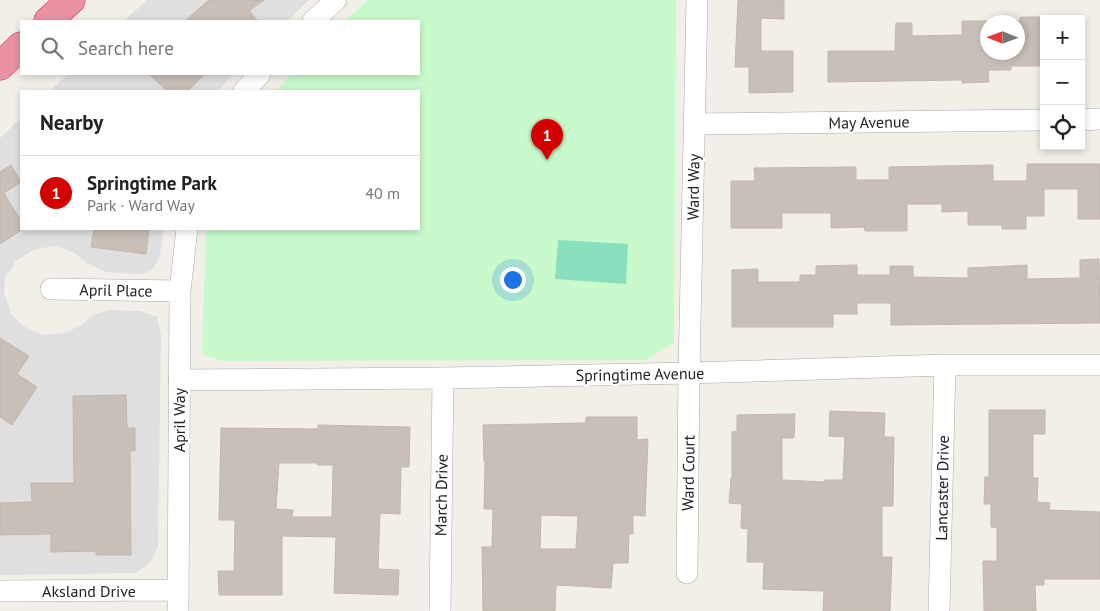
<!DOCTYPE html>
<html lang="en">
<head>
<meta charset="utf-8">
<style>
  :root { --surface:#fff; --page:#f2f2f2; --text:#222; --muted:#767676; --line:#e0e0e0; --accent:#d40000 }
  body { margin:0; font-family:"PT Sans",sans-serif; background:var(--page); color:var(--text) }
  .controls { position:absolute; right:15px; top:15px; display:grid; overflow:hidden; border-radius:0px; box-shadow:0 2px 8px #0003 }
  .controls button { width:45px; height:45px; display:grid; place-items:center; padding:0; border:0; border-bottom:1px solid var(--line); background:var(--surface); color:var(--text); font:25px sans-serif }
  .compass { position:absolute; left:980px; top:15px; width:45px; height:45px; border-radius:50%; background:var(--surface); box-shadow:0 2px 8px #0003; rotate:271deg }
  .you { position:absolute; left:512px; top:279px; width:18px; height:18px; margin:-12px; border:4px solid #fff; border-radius:50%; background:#1a73e8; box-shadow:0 0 0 8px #1a73e833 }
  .badge { display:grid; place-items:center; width:32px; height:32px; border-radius:50%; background:var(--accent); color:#fff; font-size:16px; font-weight:700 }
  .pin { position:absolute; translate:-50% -41px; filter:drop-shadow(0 1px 2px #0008) }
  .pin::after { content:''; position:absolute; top:26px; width:18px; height:15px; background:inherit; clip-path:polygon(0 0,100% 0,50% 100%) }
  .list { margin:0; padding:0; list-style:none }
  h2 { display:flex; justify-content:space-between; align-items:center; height:65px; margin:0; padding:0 20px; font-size:21px }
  h2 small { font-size:16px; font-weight:400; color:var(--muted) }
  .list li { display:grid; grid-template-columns:32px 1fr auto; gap:15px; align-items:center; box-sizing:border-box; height:75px; padding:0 20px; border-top:1px solid var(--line) }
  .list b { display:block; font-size:19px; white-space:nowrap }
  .list p { margin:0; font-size:16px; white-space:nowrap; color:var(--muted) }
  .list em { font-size:16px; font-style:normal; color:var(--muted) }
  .icon { flex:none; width:28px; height:28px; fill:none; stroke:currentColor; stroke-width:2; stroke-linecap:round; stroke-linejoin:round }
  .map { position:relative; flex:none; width:1100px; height:611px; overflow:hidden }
  .search { position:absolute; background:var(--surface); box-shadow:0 2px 8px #0003; left:20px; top:20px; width:400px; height:55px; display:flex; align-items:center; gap:12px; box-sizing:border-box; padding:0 18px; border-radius:0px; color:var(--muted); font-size:19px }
  .panel { position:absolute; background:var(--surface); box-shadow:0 2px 8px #0003; left:20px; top:90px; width:400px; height:140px; border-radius:0px }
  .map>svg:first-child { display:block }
  .residential { fill:#e0dfdf }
  .park { fill:#c8facc }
  .pitch { fill:#88e0be }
  .building { fill:#c7bfb8; stroke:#c4b6ab; fill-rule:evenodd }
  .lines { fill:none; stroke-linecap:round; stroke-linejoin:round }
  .street-casing { stroke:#a9a9a9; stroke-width:22 }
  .highway-casing { stroke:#dc2a67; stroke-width:29 }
  .street { stroke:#fff; stroke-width:21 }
  .highway { stroke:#e892a2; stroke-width:28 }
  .labels { text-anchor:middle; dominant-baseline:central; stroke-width:5; stroke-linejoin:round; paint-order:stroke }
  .street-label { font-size:16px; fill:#222; stroke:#fff }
</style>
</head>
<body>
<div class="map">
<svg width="1100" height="611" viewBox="0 0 1100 611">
  <rect width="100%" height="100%" fill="#f2efe9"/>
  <path class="residential" d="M 147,0 L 309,0 L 287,21 L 124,21 Z
    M 68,74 L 233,74 L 218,91 L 50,91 Z
    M 21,118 L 21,229 L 164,229 L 159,260 L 152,269 L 143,274 L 106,272 L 87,263 L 73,252 L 55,246 L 35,249 L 16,261 L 5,278 L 4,293 L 12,315 L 23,326 L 43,335 L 65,333 L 81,325 L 93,315 L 110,310 L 140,311 L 157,317 L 161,335 L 158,547 L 150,563 L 135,573 L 0,575 L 0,138 Z"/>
  <path class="park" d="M 368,0 L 676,0 L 674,343 L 646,360 L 221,361 L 202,354 L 206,229 L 419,229 L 419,91 L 276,91 L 291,74 L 419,74 L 419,21 L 345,21 Z"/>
  <path class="pitch" d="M 558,240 L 628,244 L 626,284 L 555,279 Z"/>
  <path class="building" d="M 209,0 L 264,0 L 249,11 L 258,21 L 185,21 Z
    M 738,0 L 784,0 L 784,19 L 761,18 L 761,51 L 793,51 L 793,92 L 749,93 L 749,67 L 735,67 Z
    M 1020,17 L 1044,17 L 1044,66 L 1011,66 L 1011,70 L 988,70 L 989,82 L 962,83 L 962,80 L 828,82 L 828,51 L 895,51 L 896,23 L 912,23 L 912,36 L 962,35 L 962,21 L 1020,21 ZM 988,22 L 1018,22 L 1018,52 L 988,52 Z
    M 149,74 L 205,74 L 188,91 L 167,91 Z
    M 1027,164 L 1100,164 L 1100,219 L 1078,219 L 1078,189 L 1044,189 L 1044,216 L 1026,216 L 1026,229 L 1002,229 L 1002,225 L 968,225 L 968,211 L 942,212 L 942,204 L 907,204 L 907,231 L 865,231 L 864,227 L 831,228 L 831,213 L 782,213 L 782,228 L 731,228 L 731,181 L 755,181 L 754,168 L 856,167 L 856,180 L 889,180 L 889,167 L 993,165 L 993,181 L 1027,181 Z
    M 11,165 L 21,182 L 4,193 L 21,221 L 21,229 L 23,229 L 0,244 L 0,172 Z
    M 94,229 L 149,229 L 146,254 L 91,247 Z
    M 1099,259 L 1100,323 L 891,325 L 891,303 L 857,303 L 857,314 L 833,314 L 833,327 L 732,327 L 732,270 L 758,269 L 758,282 L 800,282 L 800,275 L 816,275 L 816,266 L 857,265 L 857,275 L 890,275 L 890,266 L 913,266 L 913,277 L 968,278 L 968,268 L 1027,265 L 1027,279 L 1080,278 L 1080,260 Z
    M 0,338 L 29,356 L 17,374 L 37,387 L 12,425 L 0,417 Z
    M 126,395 L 127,428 L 135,428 L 135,451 L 130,451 L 131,555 L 96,555 L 96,551 L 51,552 L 51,534 L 0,535 L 0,503 L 32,502 L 31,483 L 74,483 L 73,396 Z
    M 989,410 L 1045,410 L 1045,434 L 1033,434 L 1033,478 L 1038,478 L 1037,502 L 1050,503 L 1049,510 L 1100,512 L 1100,579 L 1044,579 L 1044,585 L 1035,585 L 1036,611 L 984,611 L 983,561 L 997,561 L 997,528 L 991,527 L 991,504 L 984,504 L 985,477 L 989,477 Z
    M 830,411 L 885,413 L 884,437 L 894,437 L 893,506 L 882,506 L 882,557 L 892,557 L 890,611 L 823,611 L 824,591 L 763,589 L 764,562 L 747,562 L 748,529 L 741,528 L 742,504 L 729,503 L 731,478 L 732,478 L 732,432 L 737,431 L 737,415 L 795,414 L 794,438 L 782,438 L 782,480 L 825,482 L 825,480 L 843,480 L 845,437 L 829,436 Z
    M 586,417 L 637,417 L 637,440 L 648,439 L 645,516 L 633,515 L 633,534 L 629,534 L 628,563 L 613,563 L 611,588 L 556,585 L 555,611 L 483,611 L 482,547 L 492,547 L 493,509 L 484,509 L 485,461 L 484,461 L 483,425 L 586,423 ZM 541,515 L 578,516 L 576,549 L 540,549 Z
    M 318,425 L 410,427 L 409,467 L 401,467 L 400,514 L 380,513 L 378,569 L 399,570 L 398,595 L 334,593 L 336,537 L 282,536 L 282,595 L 219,595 L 218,571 L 234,571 L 235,520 L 219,520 L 221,428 L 318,429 ZM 279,463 L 317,463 L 317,465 L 333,465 L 332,517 L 292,517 L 293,510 L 276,509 Z"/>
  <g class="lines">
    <defs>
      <path id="street" d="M 313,21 L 336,0
        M 244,91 L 260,74
        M 1081,120 L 1100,119
        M 694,124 L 1044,120
        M 51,289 L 180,291
        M 179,380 L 443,378 L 689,373 L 945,365 L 1100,365
        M 687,573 L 689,373 L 697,0
        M 0,591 L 178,590
        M 178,611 L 180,291 L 187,229
        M 440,611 L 443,378
        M 939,611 L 945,365"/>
      <path id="highway" d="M 48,21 L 71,0
        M 0,66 L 21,46"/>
    </defs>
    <use href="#street" class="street-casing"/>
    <use href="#highway" class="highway-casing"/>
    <use href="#street" class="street"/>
    <use href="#highway" class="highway"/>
  </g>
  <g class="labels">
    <g class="street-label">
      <text transform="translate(869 122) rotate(-1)">May Avenue</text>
      <text transform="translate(693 187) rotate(-89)">Ward Way</text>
      <text transform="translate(116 290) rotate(1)">April Place</text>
      <text transform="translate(640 374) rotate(-1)">Springtime Avenue</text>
      <text transform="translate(179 420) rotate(-90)">April Way</text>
      <text transform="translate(688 473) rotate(-89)">Ward Court</text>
      <text transform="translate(942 488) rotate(-89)">Lancaster Drive</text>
      <text transform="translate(441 495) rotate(-89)">March Drive</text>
      <text x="89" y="591">Aksland Drive</text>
    </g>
  </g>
</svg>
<div class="controls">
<button>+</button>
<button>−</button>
<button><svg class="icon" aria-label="locate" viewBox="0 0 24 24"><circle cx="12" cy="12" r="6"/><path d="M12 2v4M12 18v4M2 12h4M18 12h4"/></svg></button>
</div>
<svg class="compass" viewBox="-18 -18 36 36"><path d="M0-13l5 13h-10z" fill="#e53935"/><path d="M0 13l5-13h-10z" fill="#767676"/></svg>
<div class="you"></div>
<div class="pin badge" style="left:547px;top:160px">1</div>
<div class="search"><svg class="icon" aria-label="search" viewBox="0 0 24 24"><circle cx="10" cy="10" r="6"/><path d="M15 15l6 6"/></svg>Search here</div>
<section class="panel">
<h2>Nearby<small></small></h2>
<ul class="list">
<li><span class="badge">1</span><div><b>Springtime Park</b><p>Park · Ward Way</p></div><em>40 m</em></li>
</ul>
</section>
</div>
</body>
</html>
